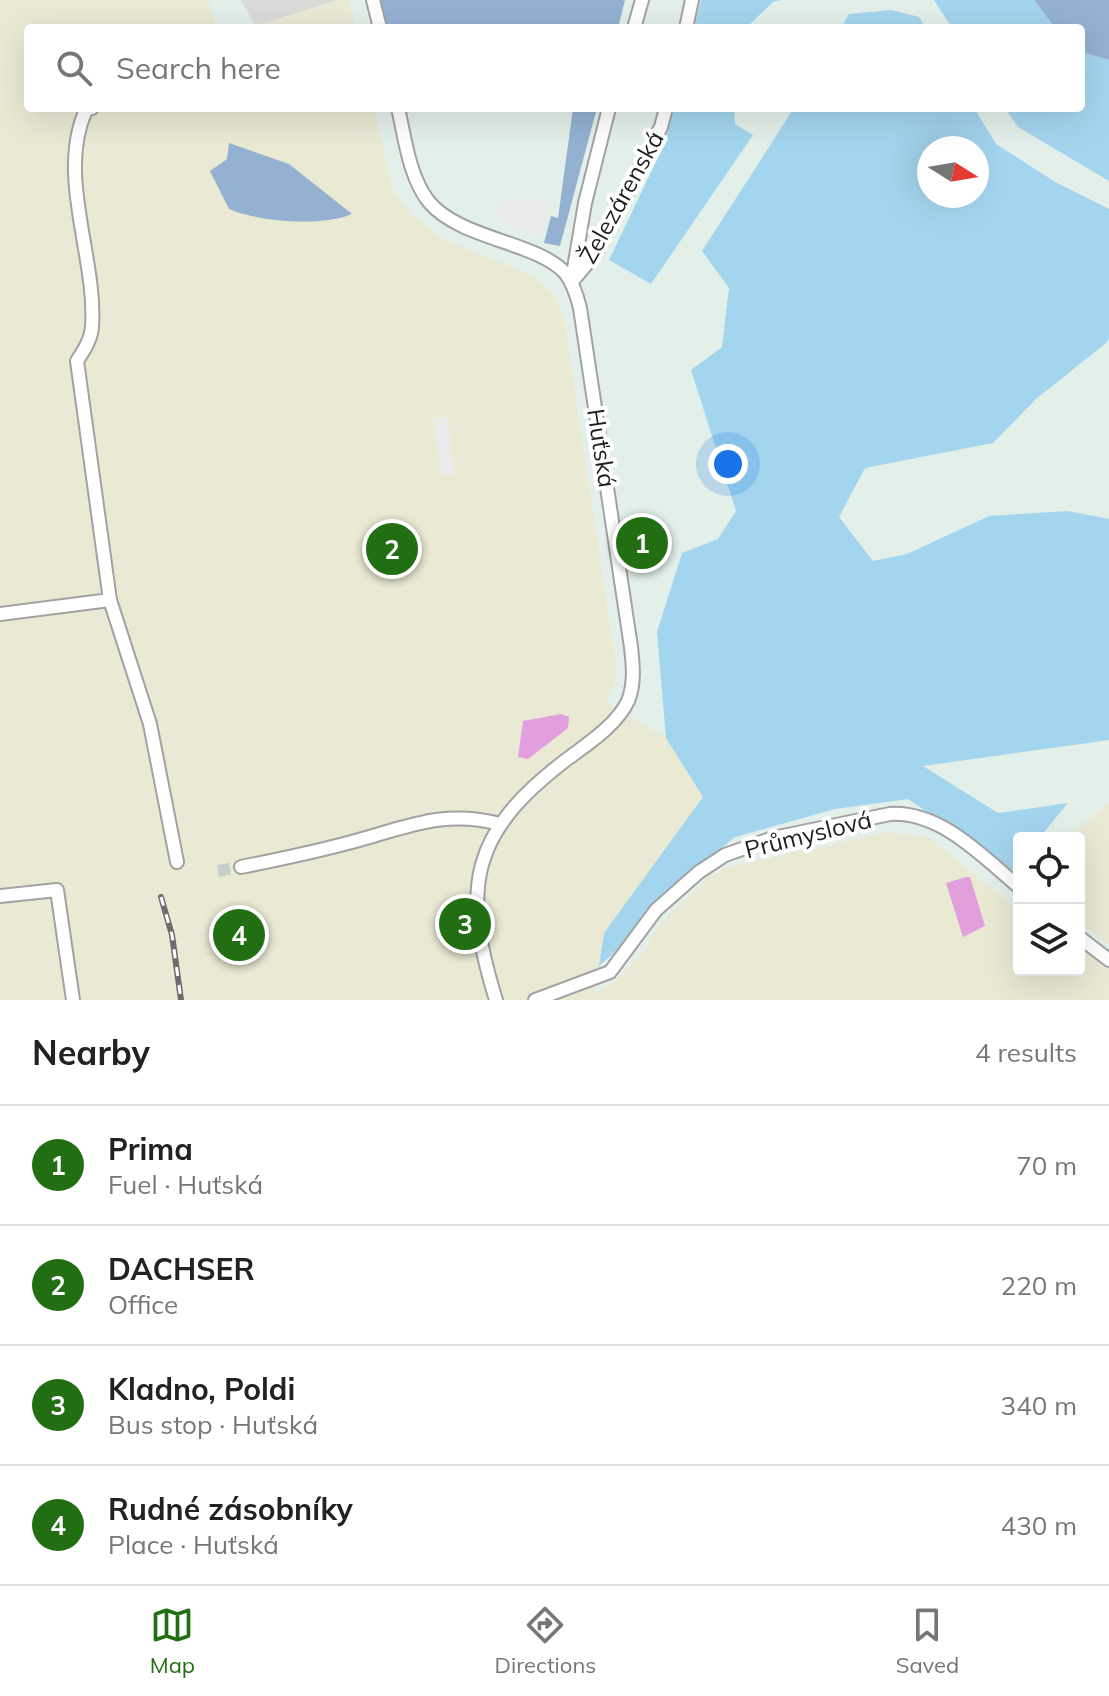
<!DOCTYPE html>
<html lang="en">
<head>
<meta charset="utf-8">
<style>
  :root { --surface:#fff; --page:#f6f6f6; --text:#222; --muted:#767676; --line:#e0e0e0; --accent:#226e13 }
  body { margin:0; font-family:Mulish,sans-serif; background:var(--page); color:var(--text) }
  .controls { position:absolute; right:24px; bottom:24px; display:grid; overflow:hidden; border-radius:8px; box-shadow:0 8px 32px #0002 }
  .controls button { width:72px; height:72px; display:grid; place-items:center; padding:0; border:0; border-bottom:2px solid var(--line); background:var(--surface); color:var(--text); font:40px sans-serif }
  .compass { position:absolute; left:917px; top:136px; width:72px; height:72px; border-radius:50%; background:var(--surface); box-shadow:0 8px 32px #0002; rotate:101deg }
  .you { position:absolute; left:728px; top:464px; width:28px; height:28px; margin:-20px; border:6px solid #fff; border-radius:50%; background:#1a73e8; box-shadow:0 0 0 12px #1a73e833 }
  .badge { display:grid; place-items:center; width:52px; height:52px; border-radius:50%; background:var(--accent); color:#fff; font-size:26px; font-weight:700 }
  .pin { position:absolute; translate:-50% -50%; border:4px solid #fff; box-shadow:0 2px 8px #0006 }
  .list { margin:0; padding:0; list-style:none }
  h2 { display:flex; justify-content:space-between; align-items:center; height:104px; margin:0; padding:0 32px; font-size:34px }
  h2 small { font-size:26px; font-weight:400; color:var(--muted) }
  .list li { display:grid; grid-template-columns:52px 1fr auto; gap:24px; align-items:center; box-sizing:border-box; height:120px; padding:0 32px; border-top:2px solid var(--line) }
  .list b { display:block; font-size:30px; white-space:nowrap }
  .list p { margin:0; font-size:26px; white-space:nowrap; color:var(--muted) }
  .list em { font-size:26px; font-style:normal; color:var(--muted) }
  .icon { flex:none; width:44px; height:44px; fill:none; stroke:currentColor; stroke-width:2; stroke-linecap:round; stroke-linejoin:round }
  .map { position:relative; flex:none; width:1109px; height:1000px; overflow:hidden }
  .search { position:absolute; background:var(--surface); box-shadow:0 8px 32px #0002; left:24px; right:24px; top:24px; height:88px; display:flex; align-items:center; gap:20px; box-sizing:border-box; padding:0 28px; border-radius:8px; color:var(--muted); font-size:30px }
  .sheet { height:584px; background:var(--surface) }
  nav { display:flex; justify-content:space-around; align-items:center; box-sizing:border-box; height:112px; border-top:2px solid var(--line); background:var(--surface); font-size:22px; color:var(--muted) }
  nav a { display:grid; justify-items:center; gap:4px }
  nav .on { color:var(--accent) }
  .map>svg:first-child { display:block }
  .residential { fill:#dbdcda }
  .industrial { fill:#e9e9d4 }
  .grass { fill:#a4d5ee; fill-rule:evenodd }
  .forest { fill:#94b1d2 }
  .parking { fill:#eaeaea }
  .water { fill:#e19fde }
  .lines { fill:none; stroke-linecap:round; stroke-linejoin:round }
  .street-tunnel { stroke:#c5d0cb; stroke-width:12; stroke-dasharray:12 6; stroke-linecap:butt }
  .street-casing { stroke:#a2a2a2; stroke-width:16 }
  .street { stroke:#fff; stroke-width:12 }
  .rail-casing { stroke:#6c6c6c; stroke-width:6 }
  .rail { stroke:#fff; stroke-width:3; stroke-dasharray:9; stroke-linecap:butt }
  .labels { text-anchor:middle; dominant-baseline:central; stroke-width:8; stroke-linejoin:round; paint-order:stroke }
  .street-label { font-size:24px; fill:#1e1e1e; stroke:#fff }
</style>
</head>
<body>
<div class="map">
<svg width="1109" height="1000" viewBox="0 0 1109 1000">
  <rect width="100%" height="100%" fill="#e3f0e9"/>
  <path class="residential" d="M 241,0 L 338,0 L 255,26 Z"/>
  <path class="industrial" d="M 0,0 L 208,0 L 217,28 L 28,28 L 28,108 L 374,108 L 393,191 L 413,216 L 444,240 L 532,275 L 555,296 L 564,318 L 616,666 L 614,685 L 606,702 L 666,738 L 703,797 L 604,933 L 593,995 L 610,985 L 644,952 L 659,925 L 708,878 L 725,868 L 889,832 L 929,838 L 1019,910 L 1019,970 L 1079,970 L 1079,949 L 1109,969 L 1109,1000 L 0,1000 Z
    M 339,0 L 349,0 L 355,28 L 248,28 Z
    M 1109,804 L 1109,944 L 1079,923 L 1079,838 L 1066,838 Z"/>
  <path class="grass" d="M 701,0 L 780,0 L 773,2 L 746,28 L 694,28 Z
    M 934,0 L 1034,0 L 1055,28 L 952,28 Z
    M 891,10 L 919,17 L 926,28 L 841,28 L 849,14 Z
    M 1081,52 L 1109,60 L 1109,181 L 1018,127 L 1005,108 L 1081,108 Z
    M 674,108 L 734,108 L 735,124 L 753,135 L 651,284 L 609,260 L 665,143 Z
    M 794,108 L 974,108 L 996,144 L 1057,183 L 1109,209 L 1109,339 L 1106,343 L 1036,399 L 993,443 L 865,468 L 839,517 L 873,561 L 907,554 L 989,516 L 1068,511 L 1109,519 L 1109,740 L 923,766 L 998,813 L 1068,803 L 1039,838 L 1019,838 L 1019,862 L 1012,870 L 908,799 L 835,809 L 735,837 L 644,912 L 622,946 L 599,966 L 604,933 L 703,797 L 666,738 L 657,632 L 682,553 L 718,539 L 736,511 L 691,370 L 722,347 L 729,288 L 702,251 ZM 929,148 L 977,148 L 977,196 L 929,196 Z"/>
  <path class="forest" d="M 380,0 L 625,0 L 618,28 L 387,28 Z
    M 1034,0 L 1109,0 L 1109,60 L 1081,52 L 1081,28 L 1055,28 Z
    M 573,108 L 597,108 L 560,246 L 544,243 L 551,216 L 558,218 Z
    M 229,143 L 289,164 L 352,214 C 322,227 259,222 229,209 L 210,171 L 227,159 Z"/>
  <path class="parking" d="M 522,199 L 550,201 L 542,237 L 505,224 L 497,212 L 500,202 Z
    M 448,417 L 454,475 L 441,476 L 434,419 Z"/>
  <path class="water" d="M 561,714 L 569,717 L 568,728 L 528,759 L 518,757 L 523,721 Z
    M 966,877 L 970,877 L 985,926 L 963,937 L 946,883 Z"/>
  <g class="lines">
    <path class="street-tunnel" d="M 218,871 L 241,867"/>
    <defs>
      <path id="street" d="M 373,0 L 380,28
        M 634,28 L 642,0
        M 686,28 L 692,0
        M 92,108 L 86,110 C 56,175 97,258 92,327 C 91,340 84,350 77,361 L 110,600 L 150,724 L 177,862
        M 398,108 C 405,138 409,177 429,202 C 461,240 539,242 566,274 C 573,283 577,296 580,308 L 631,647 C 633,665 635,684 628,701 C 616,726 587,744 566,760 C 470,833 461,887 496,1000
        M 572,280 L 585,203 L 609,108
        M 571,283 L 595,254 L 661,127 L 666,108
        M 0,614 L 110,600
        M 241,867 C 276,860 310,853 344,844 C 401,830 440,808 500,824
        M 0,896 L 57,890 L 73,1000
        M 1079,937 L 1109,960
        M 535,1000 L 610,972 L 656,910 L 699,872 L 725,855 L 773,838 L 890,814 C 941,811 983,857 1019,887"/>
    </defs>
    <use href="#street" class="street-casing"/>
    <use href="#street" class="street"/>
    <defs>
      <path id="rail" d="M 161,897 L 172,935 L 181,1000"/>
    </defs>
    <use href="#rail" class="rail-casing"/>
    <use href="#rail" class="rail"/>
  </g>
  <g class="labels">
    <g class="street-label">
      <text transform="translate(621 197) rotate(-61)">Železárenská</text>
      <text transform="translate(602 448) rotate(81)">Huťská</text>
      <text transform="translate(808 834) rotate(-14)">Průmyslová</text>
    </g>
  </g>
</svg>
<div class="controls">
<button><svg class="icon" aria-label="locate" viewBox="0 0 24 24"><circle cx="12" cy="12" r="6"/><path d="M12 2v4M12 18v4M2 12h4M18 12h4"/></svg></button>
<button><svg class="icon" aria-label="layers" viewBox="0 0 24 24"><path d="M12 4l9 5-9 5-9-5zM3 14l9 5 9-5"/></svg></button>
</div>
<svg class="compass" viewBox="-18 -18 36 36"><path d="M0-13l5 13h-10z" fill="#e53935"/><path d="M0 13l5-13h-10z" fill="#767676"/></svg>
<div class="you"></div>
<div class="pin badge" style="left:642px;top:543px">1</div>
<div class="pin badge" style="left:392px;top:549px">2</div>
<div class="pin badge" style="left:465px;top:924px">3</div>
<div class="pin badge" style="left:239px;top:935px">4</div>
<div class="search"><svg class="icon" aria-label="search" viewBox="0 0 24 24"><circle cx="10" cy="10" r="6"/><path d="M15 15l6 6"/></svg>Search here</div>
</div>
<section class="sheet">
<h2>Nearby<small>4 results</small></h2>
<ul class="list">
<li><span class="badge">1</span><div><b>Prima</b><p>Fuel · Huťská</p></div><em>70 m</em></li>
<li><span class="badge">2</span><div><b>DACHSER</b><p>Office</p></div><em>220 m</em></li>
<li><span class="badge">3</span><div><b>Kladno, Poldi</b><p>Bus stop · Huťská</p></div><em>340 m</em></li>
<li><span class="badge">4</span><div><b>Rudné zásobníky</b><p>Place · Huťská</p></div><em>430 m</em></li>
</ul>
</section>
<nav>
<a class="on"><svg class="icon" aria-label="map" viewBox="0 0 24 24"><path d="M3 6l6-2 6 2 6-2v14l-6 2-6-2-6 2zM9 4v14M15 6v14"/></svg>Map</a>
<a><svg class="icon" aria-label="directions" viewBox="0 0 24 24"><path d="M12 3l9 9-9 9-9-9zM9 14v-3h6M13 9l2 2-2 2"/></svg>Directions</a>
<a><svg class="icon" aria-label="saved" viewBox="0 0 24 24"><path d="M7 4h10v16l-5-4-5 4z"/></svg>Saved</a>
</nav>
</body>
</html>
